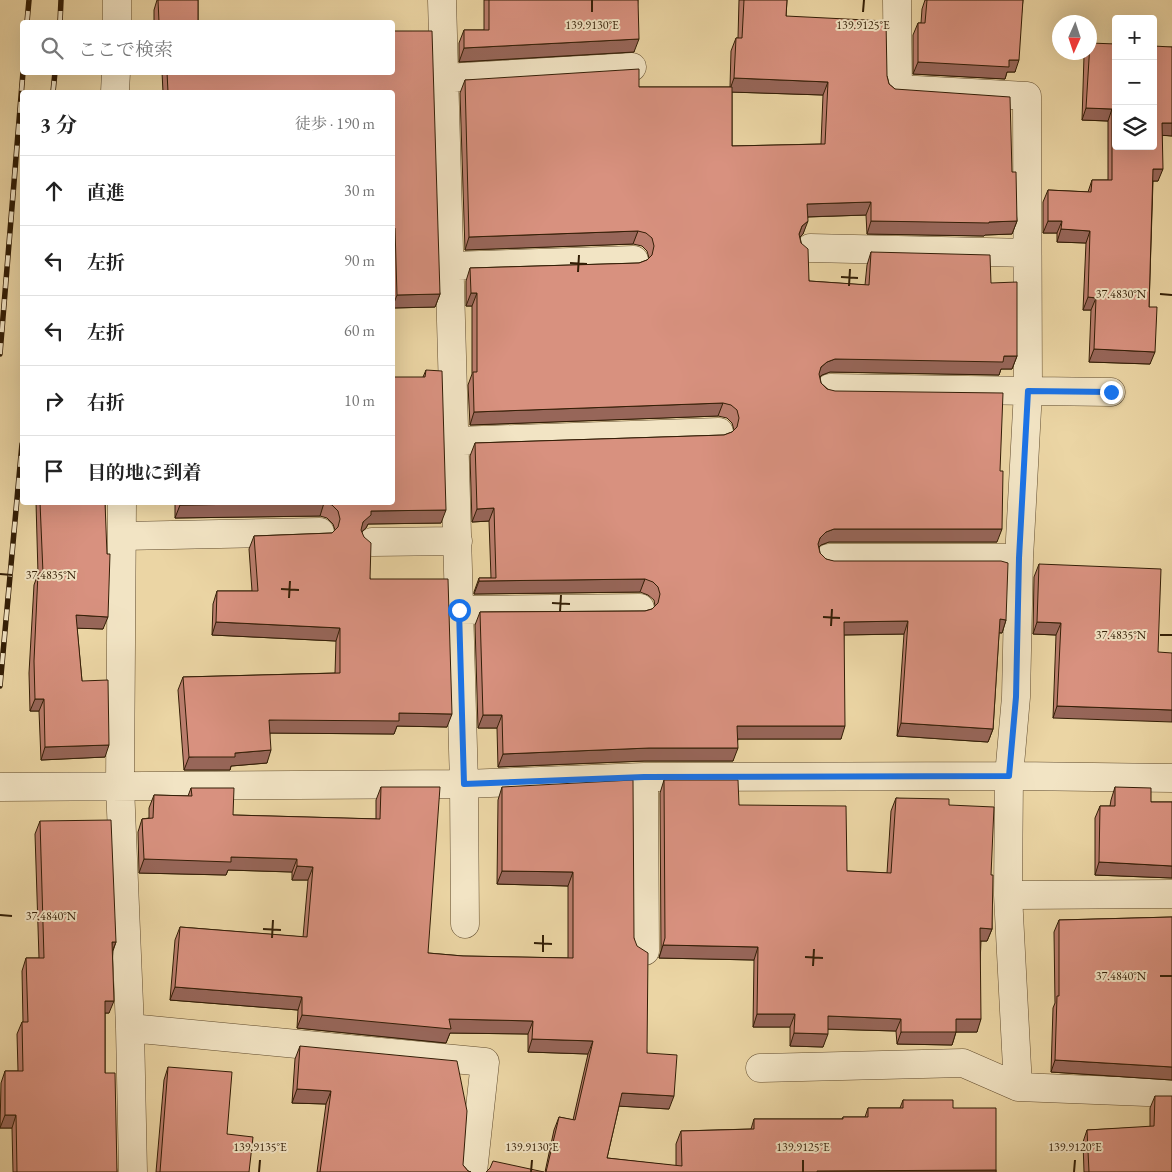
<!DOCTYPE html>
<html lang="ja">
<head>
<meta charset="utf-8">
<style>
  :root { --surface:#fff; --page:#f2f2f2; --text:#222; --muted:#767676; --line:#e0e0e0 }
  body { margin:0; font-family:"EB Garamond","Noto Serif JP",serif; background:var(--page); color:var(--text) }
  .controls { position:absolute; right:15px; top:15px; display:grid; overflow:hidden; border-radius:5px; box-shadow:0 5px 20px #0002 }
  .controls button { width:45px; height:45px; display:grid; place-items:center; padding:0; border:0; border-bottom:1px solid var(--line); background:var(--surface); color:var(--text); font:25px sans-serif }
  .compass { position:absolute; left:1052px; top:15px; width:45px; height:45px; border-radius:50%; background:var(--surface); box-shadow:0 5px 20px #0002; rotate:183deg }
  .stop { position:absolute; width:15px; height:15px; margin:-11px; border:4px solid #1a73e8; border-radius:50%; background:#fff }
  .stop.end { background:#1a73e8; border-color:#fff; box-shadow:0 1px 5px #0008 }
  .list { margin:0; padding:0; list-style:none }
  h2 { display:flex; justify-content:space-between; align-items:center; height:65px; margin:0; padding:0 20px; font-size:21px }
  h2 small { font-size:16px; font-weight:400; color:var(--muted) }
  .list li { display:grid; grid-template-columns:32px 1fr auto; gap:15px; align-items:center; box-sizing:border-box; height:70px; padding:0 20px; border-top:1px solid var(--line) }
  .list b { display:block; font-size:19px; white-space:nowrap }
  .list em { font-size:16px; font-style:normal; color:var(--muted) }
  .icon { flex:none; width:28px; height:28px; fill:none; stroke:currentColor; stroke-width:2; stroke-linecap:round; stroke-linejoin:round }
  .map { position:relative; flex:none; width:1172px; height:1172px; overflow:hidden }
  .search { position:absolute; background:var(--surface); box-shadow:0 5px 20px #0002; left:20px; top:20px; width:375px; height:55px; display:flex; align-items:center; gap:12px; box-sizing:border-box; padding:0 18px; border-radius:5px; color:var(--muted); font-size:19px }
  .panel { position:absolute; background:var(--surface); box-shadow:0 5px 20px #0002; left:20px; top:90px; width:375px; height:415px; border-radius:5px }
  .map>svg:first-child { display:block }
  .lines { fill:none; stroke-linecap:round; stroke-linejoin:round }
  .minor-casing { stroke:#614c2e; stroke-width:29 }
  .minor { stroke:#f2e4c4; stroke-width:28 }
  .rail-casing { stroke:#331e06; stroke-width:5.5 }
  .rail { stroke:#f2e4c4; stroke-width:4; stroke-dasharray:11; stroke-linecap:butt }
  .wall { fill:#ba7d6d; stroke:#331e06; fill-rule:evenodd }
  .shaded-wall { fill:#976659; stroke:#331e06 }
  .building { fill:#d8917f; stroke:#331e06 }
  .route { stroke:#1a73e8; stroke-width:6 }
  .ticks { fill:none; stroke:#331e06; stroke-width:2 }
  .ticks-label { font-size:12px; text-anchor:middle; fill:#331e06; stroke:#f2e4c4; stroke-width:4; stroke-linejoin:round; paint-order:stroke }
</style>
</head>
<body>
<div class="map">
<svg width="1172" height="1172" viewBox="0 0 1172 1172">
  <rect width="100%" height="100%" fill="#ebd5a4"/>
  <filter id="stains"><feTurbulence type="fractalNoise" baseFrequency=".004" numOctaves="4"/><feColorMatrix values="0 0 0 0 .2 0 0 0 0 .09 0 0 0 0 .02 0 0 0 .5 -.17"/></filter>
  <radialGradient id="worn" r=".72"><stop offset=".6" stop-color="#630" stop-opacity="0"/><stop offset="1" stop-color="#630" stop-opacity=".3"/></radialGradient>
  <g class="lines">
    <defs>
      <path id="minor" d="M 442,0 L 464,784 L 465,924
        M 117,22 L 117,0
        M 445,78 L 632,67
        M 115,92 L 116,72
        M 810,248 L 1027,253
        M 450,266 L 634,260
        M 830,388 L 1111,392
        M 455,441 L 719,432
        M 122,502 L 120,786 L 130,1028 L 133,1172
        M 123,536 L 320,532
        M 372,542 L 458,541
        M 829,558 L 1019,558
        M 459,610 L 640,608
        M 644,777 L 645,951
        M 0,787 L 464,784 L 644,777 L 1009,776 L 1172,778
        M 1008,895 L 1172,894
        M 130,1028 L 485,1062 L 473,1172
        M 760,1068 L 963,1063 L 1018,1087 L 1008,895 L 1009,776 L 1016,697 L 1019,558 L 1028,391 L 1027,96 L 898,89 L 897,0
        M 1018,1087 L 1172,1093"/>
    </defs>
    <use href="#minor" class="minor-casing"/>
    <use href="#minor" class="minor"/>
    <defs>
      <path id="rail" d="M 27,22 L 29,0
        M 60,22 L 61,0
        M 53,92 L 55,72
        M 0,354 L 23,72
        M 0,686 L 22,444"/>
    </defs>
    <use href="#rail" class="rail-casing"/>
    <use href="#rail" class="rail"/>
  </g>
  <path class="wall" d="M 157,0 L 198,0 L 198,22 L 154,22 L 154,10 Z
    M 484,0 L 638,0 L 634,52 L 459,62 L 459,43 L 464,30 L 484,30 Z
    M 739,0 L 787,0 L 786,16 L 887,76 L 889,84 L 895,89 L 1012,172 L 1017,221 L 1012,234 L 985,235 L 984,236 L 867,234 L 866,215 L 808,217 L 803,234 L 800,237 L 809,281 L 865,285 L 867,265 L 871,252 L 991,283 L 1017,356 L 1012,369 L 1001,369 L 999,375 L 830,372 L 822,375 L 820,377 L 821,383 L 997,542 L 829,542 L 821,545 L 819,547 L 820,553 L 826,559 L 1006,620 L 1002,633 L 999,633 L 993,729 L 988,742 L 897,736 L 904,634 L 844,635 L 841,739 L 738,739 L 733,761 L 644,761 L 498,767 L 497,728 L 478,728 L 475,625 L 480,612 L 645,611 L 652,609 L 655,606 L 654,600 L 648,595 L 640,592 L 474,594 L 474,592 L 479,578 L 491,578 L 489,521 L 472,522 L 470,456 L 475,443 L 724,435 L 732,432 L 734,430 L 732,423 L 727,418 L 718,416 L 470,425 L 468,385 L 472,374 L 472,306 L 466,306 L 466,281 L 470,268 L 639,263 L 647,260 L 649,258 L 647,251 L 642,246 L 633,244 L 465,250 L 460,93 L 465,80 L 639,87 L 730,87 L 731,51 L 736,38 L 738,38 ZM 732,92 L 823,95 L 821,144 L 732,146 Z
    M 925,0 L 1023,0 L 1015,72 L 1007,72 L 1005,79 L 913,74 L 913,35 L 918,23 L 921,23 L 922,9 Z
    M 1172,47 L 1172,136 L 1162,135 L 1158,181 L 1153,181 L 1149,307 L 1150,364 L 1089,362 L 1091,310 L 1083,310 L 1086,243 L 1057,242 L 1057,233 L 1043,233 L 1043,202 L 1048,190 L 1088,192 L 1092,180 L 1108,180 L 1108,121 L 1082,120 L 1084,56 L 1085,52 Z
    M 162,72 L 392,72 L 440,294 L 435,307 L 392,308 L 392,92 L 163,92 Z
    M 426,370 L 441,523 L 368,524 L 366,528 L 362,532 L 370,579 L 447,727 L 397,726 L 394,734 L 270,733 L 267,763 L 231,766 L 230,770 L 184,770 L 178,690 L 183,677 L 335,673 L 336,641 L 212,635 L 213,604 L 217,591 L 252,591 L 249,549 L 254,536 L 332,533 L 335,530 L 333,524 L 327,518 L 320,516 L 175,518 L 175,502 L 392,502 L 423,377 Z
    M 36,502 L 105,502 L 103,629 L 77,628 L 82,681 L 105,757 L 41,760 L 39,711 L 30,711 L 29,673 L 34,585 L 38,574 Z
    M 1039,564 L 1158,652 L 1053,718 L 1056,635 L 1033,634 L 1034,577 Z
    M 664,780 L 739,805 L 847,871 L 887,873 L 891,811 L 896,798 L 949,805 L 991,875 L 992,929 L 987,941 L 981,941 L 977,1032 L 956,1032 L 952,1045 L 897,1044 L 896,1031 L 828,1029 L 823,1047 L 790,1046 L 790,1027 L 753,1027 L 754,960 L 659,958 L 661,951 L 660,793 Z
    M 381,787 L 428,953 L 463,956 L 568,958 L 568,886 L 497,884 L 498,800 L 502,787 L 634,938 L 647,1053 L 669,1109 L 619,1106 L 607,1158 L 676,1166 L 676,1144 L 681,1131 L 751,1129 L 754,1119 L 842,1119 L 843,1117 L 865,1117 L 868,1108 L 900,1108 L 903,1100 L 953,1108 L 996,1170 L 996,1172 L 545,1172 L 554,1130 L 559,1117 L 573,1120 L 588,1054 L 528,1052 L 528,1034 L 450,1033 L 446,1043 L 297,1028 L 298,1010 L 170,1000 L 175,940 L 180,927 L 303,937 L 308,880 L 292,880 L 292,872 L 228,870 L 226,875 L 139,873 L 138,832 L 142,819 L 149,818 L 149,808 L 154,795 L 188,796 L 191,788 L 233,815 L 376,819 L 376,800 Z
    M 1115,787 L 1151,802 L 1172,802 L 1172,878 L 1095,875 L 1095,818 L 1100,806 L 1110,806 L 1111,800 Z
    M 40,821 L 116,942 L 113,951 L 109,1013 L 105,1013 L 105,1073 L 117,1172 L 13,1172 L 12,1128 L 0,1128 L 1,1083 L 5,1071 L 18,1071 L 17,1034 L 22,1022 L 23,1022 L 22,971 L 26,958 L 39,958 L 35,834 Z
    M 1172,917 L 1172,1080 L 1051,1072 L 1053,1008 L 1055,1003 L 1054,932 L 1059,920 Z
    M 300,1046 L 463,1165 L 468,1171 L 471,1172 L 317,1172 L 326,1104 L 292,1103 L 295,1059 Z
    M 168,1067 L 227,1134 L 249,1172 L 156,1172 L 164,1080 Z
    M 1155,1096 L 1172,1172 L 1084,1172 L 1083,1142 L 1087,1130 L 1150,1127 L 1150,1108 Z"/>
  <path class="shaded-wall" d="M 639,39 L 634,52 L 459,62 L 464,48 Z
    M 1009,60 L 1019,60 L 1015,72 L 1007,72 L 1005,79 L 913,74 L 918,62 Z
    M 734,78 L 828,82 L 823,95 L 729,92 Z
    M 1086,108 L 1112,109 L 1108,121 L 1082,120 Z
    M 1162,123 L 1172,123 L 1172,136 L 1158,135 Z
    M 1153,169 L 1163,169 L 1158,181 L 1149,181 Z
    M 871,202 L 866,215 L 803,217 L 807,204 Z
    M 808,221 L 803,234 L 797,240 L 802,226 Z
    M 871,221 L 989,222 L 1017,221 L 1012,234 L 985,235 L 984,236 L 867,234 Z
    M 1048,221 L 1062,221 L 1057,233 L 1043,233 Z
    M 1061,229 L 1090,231 L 1086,243 L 1057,242 Z
    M 638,231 L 633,244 L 465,250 L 469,237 Z
    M 471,293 L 477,293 L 472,306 L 466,306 Z
    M 440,294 L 435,307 L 392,308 L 397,295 Z
    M 1088,297 L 1096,298 L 1091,310 L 1083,310 Z
    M 1094,349 L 1155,352 L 1150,364 L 1089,362 Z
    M 1017,356 L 1012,369 L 1001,369 L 999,375 L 830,372 L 822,375 L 816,380 L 821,367 L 827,362 L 835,359 Z
    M 723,403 L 718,416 L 470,425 L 474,412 Z
    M 324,503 L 320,516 L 175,518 L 180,505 Z
    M 494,508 L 489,521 L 472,522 L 477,509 Z
    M 446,510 L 441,523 L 368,524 L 366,528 L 358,535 L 363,522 L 371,511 Z
    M 834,529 L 1002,529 L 997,542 L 829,542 L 821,545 L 815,551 L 820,538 L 826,532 Z
    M 645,579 L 640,592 L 474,594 L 479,581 Z
    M 76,615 L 108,617 L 103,629 L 72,628 Z
    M 1000,619 L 1006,620 L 1002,633 L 996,632 Z
    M 908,621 L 904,634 L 839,635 L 844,622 Z
    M 216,622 L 340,628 L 336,641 L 212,635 Z
    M 1037,622 L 1061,623 L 1056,635 L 1033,634 Z
    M 35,699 L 44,699 L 39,711 L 30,711 Z
    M 1057,706 L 1172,710 L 1172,722 L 1053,718 Z
    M 399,713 L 452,714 L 447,727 L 397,726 L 394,734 L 264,733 L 269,720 Z
    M 483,715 L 502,715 L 497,728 L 478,728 Z
    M 901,723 L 993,729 L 988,742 L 897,736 Z
    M 737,726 L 845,726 L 841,739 L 733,739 Z
    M 109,745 L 105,757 L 41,760 L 45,747 Z
    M 649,748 L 738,748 L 733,761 L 644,761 L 498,767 L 503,754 Z
    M 271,750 L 267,763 L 231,766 L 230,770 L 184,770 L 189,757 Z
    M 231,857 L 297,859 L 292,872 L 228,870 L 226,875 L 139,873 L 144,859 Z
    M 1099,862 L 1172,866 L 1172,878 L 1095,875 Z
    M 297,866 L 313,867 L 308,880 L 292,880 Z
    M 502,871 L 573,872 L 568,886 L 497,884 Z
    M 980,928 L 992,929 L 987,941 L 976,941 Z
    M 112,942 L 116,942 L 111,954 Z
    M 663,945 L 758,947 L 754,960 L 659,958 Z
    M 175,987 L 302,997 L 298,1010 L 170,1000 Z
    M 105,1001 L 114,1001 L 109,1013 L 100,1013 Z
    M 757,1014 L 795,1014 L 790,1027 L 753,1027 Z
    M 302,1015 L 449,1019 L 533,1021 L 528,1034 L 450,1033 L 446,1043 L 297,1028 Z
    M 828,1016 L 901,1019 L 896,1031 L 824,1029 Z
    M 956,1019 L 981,1019 L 977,1032 L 956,1032 L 952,1045 L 897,1044 L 901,1032 Z
    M 794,1033 L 828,1034 L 823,1047 L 790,1046 Z
    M 532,1039 L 593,1041 L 588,1054 L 528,1052 Z
    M 1055,1060 L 1172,1067 L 1172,1080 L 1051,1072 Z
    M 297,1089 L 331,1091 L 326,1104 L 292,1103 Z
    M 622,1093 L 674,1096 L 669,1109 L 617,1106 Z
    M 5,1115 L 16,1115 L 12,1128 L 0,1128 Z
    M 996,1170 L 996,1172 L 817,1172 L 817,1171 Z"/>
  <path class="building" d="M 158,0 L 198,0 L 198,22 L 159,22 Z
    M 489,0 L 638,0 L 639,39 L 464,48 L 464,30 L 489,30 Z
    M 744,0 L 787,0 L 786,16 L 886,21 L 887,76 L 889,84 L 895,89 L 1010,97 L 1012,172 L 1016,172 L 1017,221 L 989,222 L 989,223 L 871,221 L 871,202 L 807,204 L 808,221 L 802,226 L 799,234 L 801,243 L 808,249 L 809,281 L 869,285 L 871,252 L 990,255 L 991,283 L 1017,282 L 1017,356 L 1004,356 L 1003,362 L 835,359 L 827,362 L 821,367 L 819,374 L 821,383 L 827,389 L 835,391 L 1003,393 L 1000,471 L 1003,471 L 1002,529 L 834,529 L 826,532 L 820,538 L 818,544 L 820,553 L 826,559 L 834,561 L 1001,561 L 1008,563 L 1006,620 L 1000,619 L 993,729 L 901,723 L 908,621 L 844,622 L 845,726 L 737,726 L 738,748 L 649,748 L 503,754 L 502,715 L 483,715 L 480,612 L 645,611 L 652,609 L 658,603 L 660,594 L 658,587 L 653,582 L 645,579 L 479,581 L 479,578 L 496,578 L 494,508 L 477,509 L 475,443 L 724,435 L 732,432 L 737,427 L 739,418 L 737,410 L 731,405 L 723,403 L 474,412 L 473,372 L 477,372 L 477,293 L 471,293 L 470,268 L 639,263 L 647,260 L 652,255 L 654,246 L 652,238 L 646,233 L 638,231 L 469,237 L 465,80 L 639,69 L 639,87 L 732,87 L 732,146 L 825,144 L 828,82 L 734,78 L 736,38 L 742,38 Z
    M 927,0 L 1023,0 L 1019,60 L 1009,60 L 1009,67 L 918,62 L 918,23 L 925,23 Z
    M 392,31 L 432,31 L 440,294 L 397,295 L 395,228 L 392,228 L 392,92 L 168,92 L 167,72 L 392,72 Z
    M 1090,43 L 1116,44 L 1116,146 L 1153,146 L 1153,46 L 1172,47 L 1172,123 L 1162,123 L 1163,169 L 1153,169 L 1149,307 L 1157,307 L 1155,352 L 1094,349 L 1096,298 L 1088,297 L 1090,231 L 1061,229 L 1062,221 L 1048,221 L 1048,190 L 1091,192 L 1092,180 L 1112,180 L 1112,109 L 1086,108 Z
    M 426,370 L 442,371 L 446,510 L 371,511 L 371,515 L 363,522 L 361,530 L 364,537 L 371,543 L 370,579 L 448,579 L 452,714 L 399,713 L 399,721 L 269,720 L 271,750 L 235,753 L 235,757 L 189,757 L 183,677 L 340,673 L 340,628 L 216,622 L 217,591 L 258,591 L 254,536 L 332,533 L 338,527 L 340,519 L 338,511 L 332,505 L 324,503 L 180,505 L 180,502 L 392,502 L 392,377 L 425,377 Z
    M 40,502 L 105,502 L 107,554 L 110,554 L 108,617 L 76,615 L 82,681 L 108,680 L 109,745 L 45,747 L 44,699 L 35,699 L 34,661 L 38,573 L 43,573 Z
    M 1039,564 L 1161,569 L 1158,652 L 1172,653 L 1172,710 L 1057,706 L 1061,623 L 1037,622 Z
    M 633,780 L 634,938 L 637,946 L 648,953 L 647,1053 L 677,1055 L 674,1096 L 622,1093 L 607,1158 L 682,1166 L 681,1131 L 754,1129 L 754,1119 L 843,1119 L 843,1117 L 868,1117 L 868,1108 L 903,1108 L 903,1100 L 953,1100 L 953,1108 L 996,1108 L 996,1170 L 817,1171 L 817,1172 L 546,1172 L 559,1117 L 575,1120 L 593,1041 L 532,1039 L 533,1021 L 449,1019 L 451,1029 L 302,1015 L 302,997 L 175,987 L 180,927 L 307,937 L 313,867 L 297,866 L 297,859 L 231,857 L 231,862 L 144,859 L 142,819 L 153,818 L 154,795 L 192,796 L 191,788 L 234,788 L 233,815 L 380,819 L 381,787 L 440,787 L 428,953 L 463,956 L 573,958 L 573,872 L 502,871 L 502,787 Z
    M 664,780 L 738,780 L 739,805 L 846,806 L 847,871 L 891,873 L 896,798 L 949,799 L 949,805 L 994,807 L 991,875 L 993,875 L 992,929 L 980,928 L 981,1019 L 956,1019 L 956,1032 L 901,1032 L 901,1019 L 828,1016 L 828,1034 L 794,1033 L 795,1014 L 757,1014 L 758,947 L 663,945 L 665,938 Z
    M 1115,787 L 1151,788 L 1151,802 L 1172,802 L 1172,866 L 1099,862 L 1100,806 L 1115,806 Z
    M 111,820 L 116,942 L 112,942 L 114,1001 L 105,1001 L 105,1073 L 115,1073 L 117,1172 L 17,1172 L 16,1115 L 5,1115 L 5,1071 L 23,1071 L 22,1022 L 28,1022 L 26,958 L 44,958 L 40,821 Z
    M 1172,917 L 1172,1067 L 1055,1060 L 1057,996 L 1059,996 L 1059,920 Z
    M 300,1046 L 457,1061 L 467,1111 L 463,1165 L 468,1171 L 471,1172 L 320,1172 L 331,1091 L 297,1089 Z
    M 168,1067 L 232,1072 L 227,1134 L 253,1137 L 249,1172 L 160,1172 Z
    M 1155,1096 L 1172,1096 L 1172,1172 L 1089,1172 L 1087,1130 L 1154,1126 Z
    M 493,1161 L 544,1172 L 486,1172 L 490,1168 Z"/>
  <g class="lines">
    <path class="route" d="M 459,610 L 464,784 L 644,777 L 1009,776 L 1016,697 L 1019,558 L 1028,391 L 1111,392"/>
  </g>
  <path class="ticks" d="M 592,12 L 592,0M 863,12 L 864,0M 570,263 L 587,264M 578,272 L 579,255M 841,277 L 858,278M 849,286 L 850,269M 1160,294 L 1172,295M 0,574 L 12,575M 281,589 L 299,590M 289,598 L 290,581M 552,603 L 570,604M 560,612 L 561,595M 823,617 L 840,618M 831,626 L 832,609M 1160,635 L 1172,635M 0,915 L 12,916M 263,929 L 281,930M 272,938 L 273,920M 534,943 L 552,944M 543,952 L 543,935M 805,957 L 823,958M 813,966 L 814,949M 1160,976 L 1172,976M 259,1172 L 260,1160M 531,1172 L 532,1160M 803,1172 L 803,1160M 1074,1172 L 1075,1160"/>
  <g class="ticks-label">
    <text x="592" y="29">139.9130°E</text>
    <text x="863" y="29">139.9125°E</text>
    <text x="1121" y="298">37.4830°N</text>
    <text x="51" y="579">37.4835°N</text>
    <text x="1121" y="639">37.4835°N</text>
    <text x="51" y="920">37.4840°N</text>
    <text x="1121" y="980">37.4840°N</text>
    <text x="260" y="1151">139.9135°E</text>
    <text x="532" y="1151">139.9130°E</text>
    <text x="803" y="1151">139.9125°E</text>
    <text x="1075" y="1151">139.9120°E</text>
  </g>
  <rect width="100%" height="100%" filter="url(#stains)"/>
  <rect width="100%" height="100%" fill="url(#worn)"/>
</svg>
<div class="controls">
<button>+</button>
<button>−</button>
<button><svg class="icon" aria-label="layers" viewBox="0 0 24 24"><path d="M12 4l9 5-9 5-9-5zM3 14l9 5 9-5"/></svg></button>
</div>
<svg class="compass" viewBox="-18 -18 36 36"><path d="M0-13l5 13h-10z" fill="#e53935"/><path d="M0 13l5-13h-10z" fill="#767676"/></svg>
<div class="stop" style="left:459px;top:610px"></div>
<div class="stop end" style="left:1111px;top:392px"></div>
<div class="search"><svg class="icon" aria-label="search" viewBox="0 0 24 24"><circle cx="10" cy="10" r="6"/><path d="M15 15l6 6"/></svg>ここで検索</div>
<section class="panel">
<h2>3 分<small>徒歩 · 190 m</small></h2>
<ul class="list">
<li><svg class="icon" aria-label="ahead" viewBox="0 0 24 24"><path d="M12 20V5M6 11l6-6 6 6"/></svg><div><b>直進</b></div><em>30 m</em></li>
<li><svg class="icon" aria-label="left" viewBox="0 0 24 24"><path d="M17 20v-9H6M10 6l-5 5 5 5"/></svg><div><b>左折</b></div><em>90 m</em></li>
<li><svg class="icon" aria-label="left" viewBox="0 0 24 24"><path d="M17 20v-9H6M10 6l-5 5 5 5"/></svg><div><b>左折</b></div><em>60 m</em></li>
<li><svg class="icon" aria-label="right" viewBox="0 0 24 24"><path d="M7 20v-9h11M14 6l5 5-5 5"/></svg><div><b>右折</b></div><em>10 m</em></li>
<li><svg class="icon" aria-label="arrive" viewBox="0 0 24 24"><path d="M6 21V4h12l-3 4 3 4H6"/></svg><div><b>目的地に到着</b></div></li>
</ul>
</section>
</div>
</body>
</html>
